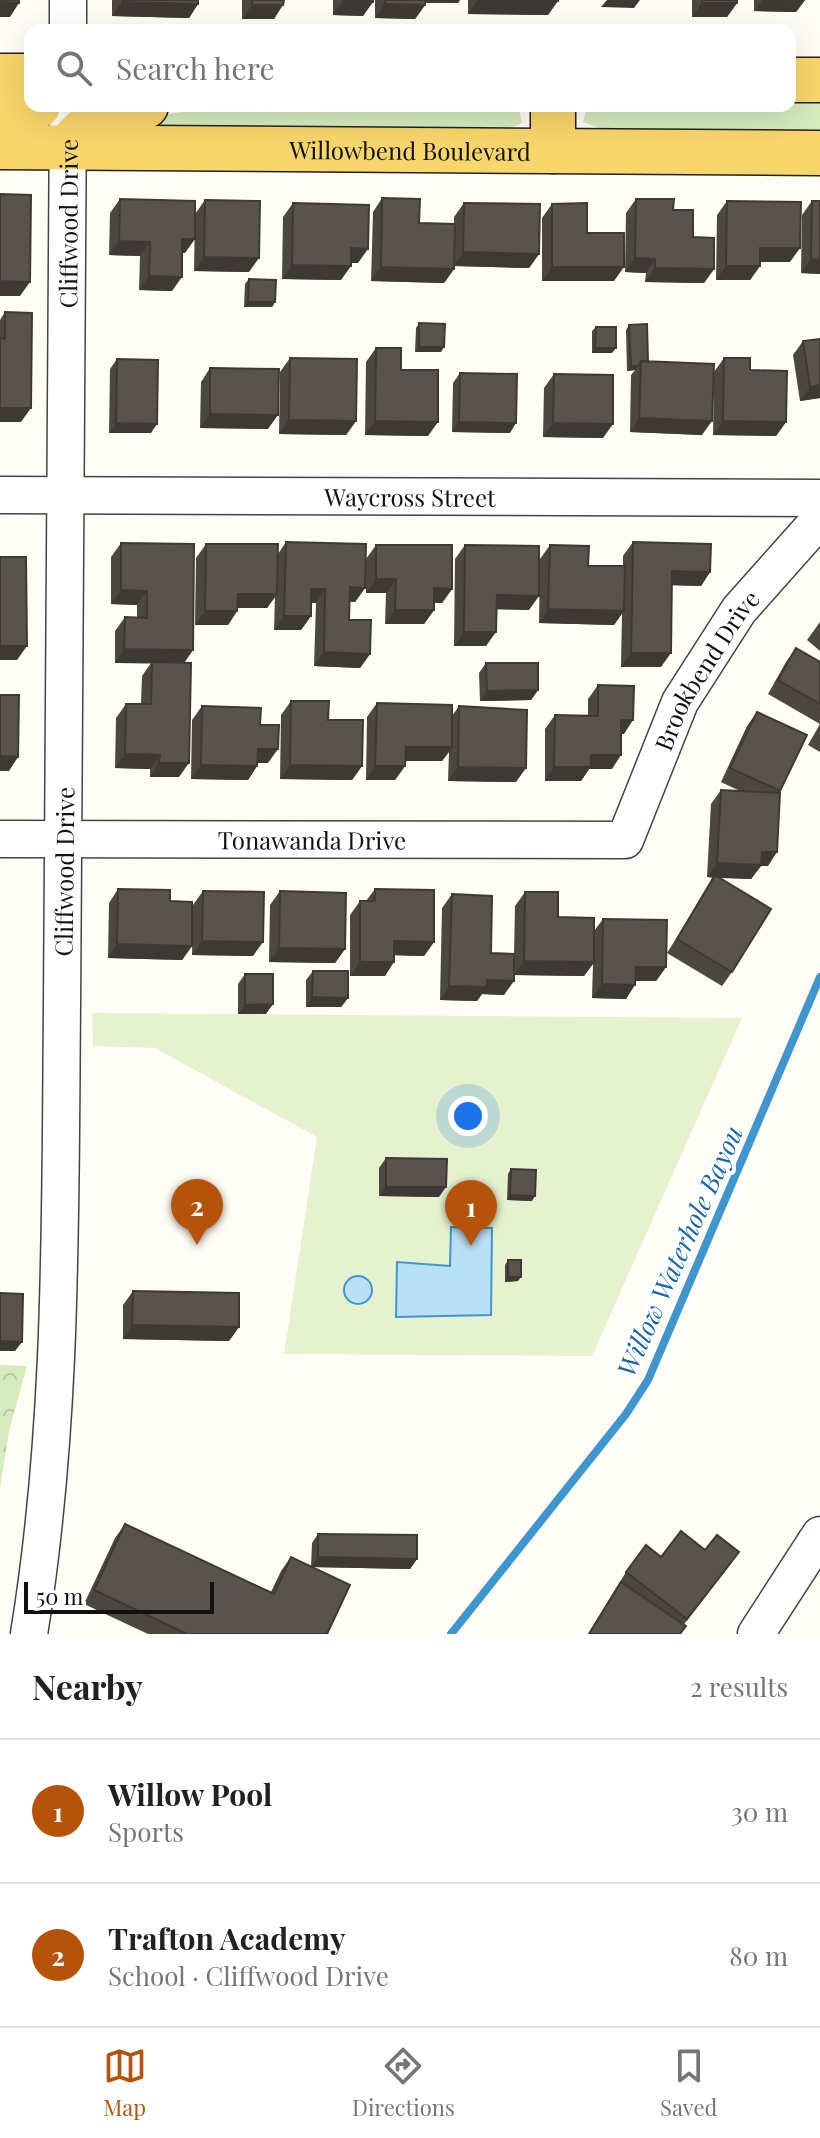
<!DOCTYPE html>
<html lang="en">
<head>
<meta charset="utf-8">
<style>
  :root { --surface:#fff; --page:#f6f6f6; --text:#202124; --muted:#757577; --line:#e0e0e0; --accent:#b45309 }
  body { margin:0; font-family:"Playfair Display",serif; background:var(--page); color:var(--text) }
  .scale { position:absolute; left:24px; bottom:20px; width:190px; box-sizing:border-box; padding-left:8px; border:4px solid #111; border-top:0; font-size:22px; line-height:28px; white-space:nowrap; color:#111; -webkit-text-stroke:6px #fff; paint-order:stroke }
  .you { position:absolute; left:468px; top:1116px; width:28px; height:28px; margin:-20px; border:6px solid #fff; border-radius:50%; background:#1a73e8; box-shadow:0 0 0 12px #1a73e833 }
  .badge { display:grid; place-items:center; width:52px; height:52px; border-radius:50%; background:var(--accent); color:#fff; font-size:26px; font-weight:700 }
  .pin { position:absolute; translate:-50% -66px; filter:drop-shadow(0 2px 4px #0008) }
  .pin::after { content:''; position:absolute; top:42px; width:28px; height:24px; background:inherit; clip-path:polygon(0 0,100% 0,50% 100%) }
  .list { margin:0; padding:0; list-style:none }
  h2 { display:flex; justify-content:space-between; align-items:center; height:104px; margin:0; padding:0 32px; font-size:34px }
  h2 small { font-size:26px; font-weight:400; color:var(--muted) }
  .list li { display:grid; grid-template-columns:52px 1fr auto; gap:24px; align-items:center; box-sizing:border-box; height:144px; padding:0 32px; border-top:2px solid var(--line) }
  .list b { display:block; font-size:30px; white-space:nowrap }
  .list p { margin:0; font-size:26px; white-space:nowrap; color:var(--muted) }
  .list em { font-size:26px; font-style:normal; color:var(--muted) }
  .icon { flex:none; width:44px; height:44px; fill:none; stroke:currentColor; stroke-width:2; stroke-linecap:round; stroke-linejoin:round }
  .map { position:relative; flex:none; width:820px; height:1634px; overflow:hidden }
  .search { position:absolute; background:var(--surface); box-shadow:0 8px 32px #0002; left:24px; right:24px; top:24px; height:88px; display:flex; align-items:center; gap:20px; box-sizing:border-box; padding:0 28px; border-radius:16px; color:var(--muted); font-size:30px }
  .sheet { height:392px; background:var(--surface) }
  nav { display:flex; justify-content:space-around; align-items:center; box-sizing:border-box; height:112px; border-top:2px solid var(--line); background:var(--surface); font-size:22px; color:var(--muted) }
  nav a { display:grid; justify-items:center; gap:4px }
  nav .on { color:var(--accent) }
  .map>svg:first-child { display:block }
  .grass { fill:#d5ebbd }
  .park { fill:url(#park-crowns) }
  .pitch { fill:#e6f2cf }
  .water { fill:#b9e0f7; stroke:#3f96cf; stroke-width:2 }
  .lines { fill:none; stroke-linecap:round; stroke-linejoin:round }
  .stream { stroke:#3f96cf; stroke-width:8 }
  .minor-casing { stroke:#444; stroke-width:39 }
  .major-casing { stroke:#222; stroke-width:47 }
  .minor { stroke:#fff; stroke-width:36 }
  .major { stroke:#f9d66b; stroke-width:44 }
  .wall { fill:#4d4742 }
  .shaded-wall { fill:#3f3936 }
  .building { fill:#5a524d; stroke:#3f3936; stroke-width:2 }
  .labels { text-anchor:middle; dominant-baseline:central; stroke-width:8; stroke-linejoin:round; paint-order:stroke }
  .street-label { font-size:24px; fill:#111; stroke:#fff }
  .water-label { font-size:26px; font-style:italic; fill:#1768a6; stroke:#fff }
</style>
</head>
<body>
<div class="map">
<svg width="820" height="1634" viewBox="0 0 820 1634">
  <defs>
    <pattern id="park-crowns" width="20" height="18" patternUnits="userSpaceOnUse" patternTransform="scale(2)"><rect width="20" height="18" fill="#d5ebbd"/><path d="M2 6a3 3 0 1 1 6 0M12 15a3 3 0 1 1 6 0" fill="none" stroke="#b6c8a1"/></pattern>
  </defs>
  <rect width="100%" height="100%" fill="#fffdf5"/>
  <path class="grass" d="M 790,94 L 820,94 L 820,137 L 620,136 L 583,122 L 587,106 L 790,106 Z
    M 226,106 L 513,106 L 519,108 L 522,123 L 496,135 L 125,134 L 119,121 Z"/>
  <path class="park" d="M 0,1365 L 27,1366 L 9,1431 L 0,1488 Z"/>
  <path class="pitch" d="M 92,1013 L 742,1018 L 592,1356 L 284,1354 L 317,1137 L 155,1048 L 93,1046 Z"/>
  <path class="water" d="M 451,1227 L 492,1228 L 491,1315 L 396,1317 L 397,1262 L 450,1266 Z
    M344 1290a14 14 0 1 1 28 0a14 14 0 1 1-28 0Z"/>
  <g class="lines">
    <path class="stream" d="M 451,1634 L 626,1414 L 648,1380 L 820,977"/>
    <defs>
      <g id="minor">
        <path d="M 68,30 L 68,0"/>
        <path id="s1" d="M 0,495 L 820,498"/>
        <path id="s2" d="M 0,839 L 625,840 L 680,702 L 739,610 L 820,519"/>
        <path id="s3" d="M 29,1634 C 63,1426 60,1216 62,1005 C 66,706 67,406 68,106"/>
        <path d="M 756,1634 L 820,1535"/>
      </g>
      <g id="major">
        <path d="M 0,76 L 30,76"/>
        <path d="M 790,80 L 820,80"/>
        <path d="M 553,106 L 553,151"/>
        <path d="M 0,117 L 38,106"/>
        <path id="s4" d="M 0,147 L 820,153"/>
        <path d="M 68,147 C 92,116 108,113 146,106"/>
      </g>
    </defs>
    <use href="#minor" class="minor-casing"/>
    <use href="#major" class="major-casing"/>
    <use href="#minor" class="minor"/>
    <use href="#major" class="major"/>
  </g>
  <path class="wall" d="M 112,0 L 198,0 L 198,4 L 189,18 L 112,16 Z
    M 242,0 L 284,0 L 274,19 L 242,19 Z
    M 333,0 L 373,0 L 363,16 L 333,15 Z
    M 375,0 L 460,0 L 458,3 L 425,3 L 425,5 L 415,19 L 375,18 Z
    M 468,0 L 558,0 L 548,15 L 468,14 Z
    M 692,0 L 737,0 L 737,3 L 727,17 L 692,17 Z
    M 754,0 L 805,0 L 796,12 L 754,11 Z
    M 382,198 L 419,223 L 454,224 L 454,217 L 464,203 L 539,254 L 529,268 L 454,266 L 454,269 L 444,283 L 371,281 L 373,212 Z
    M 120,199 L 185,253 L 182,253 L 172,291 L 139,290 L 140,256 L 109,255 L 110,213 Z
    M 636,199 L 673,210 L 714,269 L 704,283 L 645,282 L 646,273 L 625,272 L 626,213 Z
    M 205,200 L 249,272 L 194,271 L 195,214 Z
    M 727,201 L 790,262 L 760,262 L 760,266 L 750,280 L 716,280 L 717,215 Z
    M 812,201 L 820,201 L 820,274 L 801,273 L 802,215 Z
    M 293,203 L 358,263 L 351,263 L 341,280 L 282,279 L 283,217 Z
    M 552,204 L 587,233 L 614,281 L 542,281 L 542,218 Z
    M 249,279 L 275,302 L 272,307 L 244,307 L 245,284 Z
    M 5,312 L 21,422 L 0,422 L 0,320 Z
    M 419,323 L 441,352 L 415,352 L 416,328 Z
    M 629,325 L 648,362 L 702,435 L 630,432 L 631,375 L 635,370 L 627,371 L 626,330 Z
    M 596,327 L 612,353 L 592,353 L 592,331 Z
    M 803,341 L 820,398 L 800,401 L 793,355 Z
    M 376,348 L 401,370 L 428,436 L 365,435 L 366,362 Z
    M 290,358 L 356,421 L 346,435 L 279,434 L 280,372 Z
    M 724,358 L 750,370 L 786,422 L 776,436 L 713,435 L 714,372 Z
    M 117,359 L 151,433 L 109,433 L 110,369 Z
    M 210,368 L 268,429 L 200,428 L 201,382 Z
    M 460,373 L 510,433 L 452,432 L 453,383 Z
    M 554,374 L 603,438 L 543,437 L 544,388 Z
    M 286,542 L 365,588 L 355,602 L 350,601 L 349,620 L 370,654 L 360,668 L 314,666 L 316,603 L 311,603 L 311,616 L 301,630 L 274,630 L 275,597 L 267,608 L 237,608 L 237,611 L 228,625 L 195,625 L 196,558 L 206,544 L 278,554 Z
    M 633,542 L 710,572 L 701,586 L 672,585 L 661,667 L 621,667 L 622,613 L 614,625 L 539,623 L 540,559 L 550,545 L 588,566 L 623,566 L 623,556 Z
    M 121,543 L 193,650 L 184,663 L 179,777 L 150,777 L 150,769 L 115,768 L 116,718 L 126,704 L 141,704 L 142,676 L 151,663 L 115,663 L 115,631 L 125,617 L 137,618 L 137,605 L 111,604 L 111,557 Z
    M 376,545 L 452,589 L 442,603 L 434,603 L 434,610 L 424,624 L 385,624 L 386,593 L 366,593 L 366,559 Z
    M 465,545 L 529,610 L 496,609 L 486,646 L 454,646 L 455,559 Z
    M 820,622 L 820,651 L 807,640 Z
    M 796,648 L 820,662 L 820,752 L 808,745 L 820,724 L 768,694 L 786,662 Z
    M 486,663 L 538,690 L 531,700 L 480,701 L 479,673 Z
    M 598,685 L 624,734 L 621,734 L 612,769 L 589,769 L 581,781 L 545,781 L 545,729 L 555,715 L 588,715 L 588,699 Z
    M 291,701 L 328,720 L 362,766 L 352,780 L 280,779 L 281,715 Z
    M 377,703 L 452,716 L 459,706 L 516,782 L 448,781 L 449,752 L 442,761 L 405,761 L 405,766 L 395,780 L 366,780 L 367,717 Z
    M 202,706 L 260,725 L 268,763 L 257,763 L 257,766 L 248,780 L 191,779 L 192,720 Z
    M 757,712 L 807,735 L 779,793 L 768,866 L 761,866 L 751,879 L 720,878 L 732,972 L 722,986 L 667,953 L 714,878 L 707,877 L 711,804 L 721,790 L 740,791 L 721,782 L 747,726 Z
    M 118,889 L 170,901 L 192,946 L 182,960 L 108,958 L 109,903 Z
    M 375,889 L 434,942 L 424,956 L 394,955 L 385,976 L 350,976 L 350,915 L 360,901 L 366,901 Z
    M 203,891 L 253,956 L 192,955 L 193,905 Z
    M 280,891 L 345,949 L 335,963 L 269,962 L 270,905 Z
    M 525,892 L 558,917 L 594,931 L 603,919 L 666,967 L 656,981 L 635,981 L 626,999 L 592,998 L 593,964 L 584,976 L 514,975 L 504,995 L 482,994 L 477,1001 L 440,1000 L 442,908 L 452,894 L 491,953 L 514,954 L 515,906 Z
    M 313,971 L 348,998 L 341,1007 L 306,1007 L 306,980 Z
    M 245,974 L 266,1014 L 238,1014 L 238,984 Z
    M 386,1158 L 439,1197 L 379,1196 L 379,1168 Z
    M 511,1169 L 532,1201 L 507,1200 L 508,1174 Z
    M 508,1260 L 518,1281 L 505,1282 L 505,1265 Z
    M 133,1291 L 239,1327 L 229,1341 L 123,1339 L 123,1305 Z
    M 125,1524 L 271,1592 L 281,1571 L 291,1557 L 327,1634 L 148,1634 L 84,1604 L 115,1538 Z
    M 318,1534 L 417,1559 L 410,1569 L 311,1567 L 312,1543 Z
    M 705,1550 L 739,1552 L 684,1624 L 680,1634 L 588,1634 L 626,1572 L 661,1557 Z"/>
  <path class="shaded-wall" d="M 417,0 L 460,0 L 458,3 L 416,2 Z
    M 478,0 L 558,1 L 548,15 L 468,14 Z
    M 607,0 L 640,0 L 634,8 L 601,7 Z
    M 762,0 L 805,0 L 796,12 L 754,11 Z
    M 343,1 L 373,2 L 363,16 L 333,15 Z
    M 0,2 L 19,3 L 10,17 L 0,17 Z
    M 122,2 L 198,4 L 189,18 L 112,16 Z
    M 702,3 L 737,3 L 727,17 L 692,17 Z
    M 385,4 L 425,5 L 415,19 L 375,18 Z
    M 252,5 L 283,5 L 274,19 L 242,19 Z
    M 182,239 L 195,239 L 185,253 L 172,253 Z
    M 119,241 L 150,242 L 140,256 L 109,255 Z
    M 351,248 L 368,249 L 358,263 L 341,262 Z
    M 760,248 L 800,248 L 790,262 L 751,262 Z
    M 463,252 L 539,254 L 529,268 L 454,266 Z
    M 204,257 L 259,258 L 249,272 L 194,271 Z
    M 635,258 L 655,259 L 646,273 L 625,272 Z
    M 811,259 L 820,260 L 820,274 L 801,273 Z
    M 292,265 L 351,266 L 341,280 L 282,279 Z
    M 726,266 L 760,266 L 750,280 L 716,280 Z
    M 381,267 L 454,269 L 444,283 L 371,281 Z
    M 552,267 L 624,267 L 614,281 L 542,281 Z
    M 655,268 L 714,269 L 704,283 L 645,282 Z
    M 149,276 L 182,277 L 172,291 L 139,290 Z
    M 0,281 L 30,282 L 20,296 L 0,296 Z
    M 248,302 L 275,302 L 272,307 L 244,307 Z
    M 419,347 L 444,347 L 441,352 L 415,352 Z
    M 595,348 L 616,348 L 612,353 L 592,353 Z
    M 631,366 L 638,366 L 635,370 L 627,371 Z
    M 820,385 L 820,398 L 800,401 L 810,387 Z
    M 0,408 L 31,408 L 21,422 L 0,422 Z
    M 210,414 L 278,415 L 268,429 L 200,428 Z
    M 639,418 L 712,421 L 702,435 L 630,432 Z
    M 289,420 L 356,421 L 346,435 L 279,434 Z
    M 375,421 L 438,422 L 428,436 L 365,435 Z
    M 723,421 L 786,422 L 776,436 L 713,435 Z
    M 459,422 L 516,423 L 510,433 L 452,432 Z
    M 116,423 L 157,424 L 151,433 L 109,433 Z
    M 553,423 L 613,424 L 603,438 L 543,437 Z
    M 672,571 L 710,572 L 701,586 L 662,585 Z
    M 376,579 L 396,579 L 386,593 L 366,593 Z
    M 350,587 L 365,588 L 355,602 L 340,601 Z
    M 434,588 L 452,589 L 442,603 L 425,602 Z
    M 311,589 L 325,589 L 316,603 L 302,603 Z
    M 121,590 L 147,591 L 137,605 L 111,604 Z
    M 238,594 L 277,594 L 267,608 L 228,608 Z
    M 497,595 L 539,596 L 529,610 L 487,609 Z
    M 548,609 L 624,611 L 614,625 L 539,623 Z
    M 395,610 L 434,610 L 424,624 L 385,624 Z
    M 205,611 L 237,611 L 228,625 L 195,625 Z
    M 284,616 L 311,616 L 301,630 L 274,630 Z
    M 464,632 L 496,632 L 486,646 L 454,646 Z
    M 0,646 L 27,646 L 17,660 L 0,660 Z
    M 124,649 L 193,650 L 183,664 L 115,663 Z
    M 324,652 L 370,654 L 360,668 L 314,666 Z
    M 631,653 L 671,653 L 661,667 L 621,667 Z
    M 538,690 L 531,700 L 480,701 L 487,691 Z
    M 621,720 L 633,720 L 624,734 L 612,734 Z
    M 406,747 L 452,747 L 442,761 L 396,761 Z
    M 258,749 L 278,749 L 268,763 L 248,763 Z
    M 125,754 L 160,755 L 150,769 L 115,768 Z
    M 591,755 L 621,755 L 612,769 L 589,769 L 581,781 L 545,781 L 554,767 Z
    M 0,756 L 18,757 L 9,771 L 0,771 Z
    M 159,763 L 189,763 L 179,777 L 150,777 Z
    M 201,765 L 257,766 L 248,780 L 191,779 Z
    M 290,765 L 362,766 L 352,780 L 280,779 Z
    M 375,766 L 405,766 L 395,780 L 366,780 Z
    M 458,767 L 526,768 L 516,782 L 448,781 Z
    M 762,852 L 777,852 L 768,866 L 761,866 L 751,879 L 707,877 L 717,863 Z
    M 202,941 L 263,942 L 253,956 L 192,955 Z
    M 394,941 L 434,942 L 424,956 L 385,955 Z
    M 117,944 L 192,946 L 182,960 L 108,958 Z
    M 279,948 L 345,949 L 335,963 L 269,962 Z
    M 524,961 L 594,962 L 584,976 L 514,975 Z
    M 360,962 L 394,962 L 385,976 L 350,976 Z
    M 636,967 L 666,967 L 656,981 L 626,981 Z
    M 487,980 L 514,981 L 504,995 L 482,994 L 477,1001 L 440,1000 L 449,986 Z
    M 602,984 L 635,985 L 626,999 L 592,998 Z
    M 312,997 L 348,998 L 341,1007 L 306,1007 Z
    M 273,1004 L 266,1014 L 238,1014 L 245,1005 Z
    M 386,1187 L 446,1187 L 439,1197 L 379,1196 Z
    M 510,1195 L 535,1196 L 532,1201 L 507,1200 Z
    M 508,1277 L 521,1277 L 518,1281 L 505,1282 Z
    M 132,1325 L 239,1327 L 229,1341 L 123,1339 Z
    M 0,1341 L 22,1342 L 15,1351 L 0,1351 Z
    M 739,1552 L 729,1566 L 677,1633 L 687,1619 Z
    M 318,1557 L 417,1559 L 410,1569 L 311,1567 Z"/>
  <path class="building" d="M 0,0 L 19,0 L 19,3 L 0,2 Z
    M 122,0 L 198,0 L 198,4 L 122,2 Z
    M 252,0 L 284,0 L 283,5 L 252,5 Z
    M 343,0 L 373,0 L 373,2 L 343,1 Z
    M 385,0 L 425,0 L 425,5 L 385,4 Z
    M 483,0 L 558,0 L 558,1 Z
    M 702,0 L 737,0 L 737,3 L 702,3 Z
    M 0,194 L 31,195 L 30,282 L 0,281 Z
    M 382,198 L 420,199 L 419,223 L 455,224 L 454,269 L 381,267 Z
    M 120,199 L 195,201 L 195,239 L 182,239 L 182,277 L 149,276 L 150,242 L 119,241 Z
    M 636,199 L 674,199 L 673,210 L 693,210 L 693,237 L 714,238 L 714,269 L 655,268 L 655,259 L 635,258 Z
    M 205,200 L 260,201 L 259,258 L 204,257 Z
    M 727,201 L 801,202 L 800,248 L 760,248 L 760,266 L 726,266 Z
    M 812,201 L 820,201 L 820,260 L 811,259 Z
    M 293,203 L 369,205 L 368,249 L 351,248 L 351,266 L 292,265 Z
    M 464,203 L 540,204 L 539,254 L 463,252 Z
    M 587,203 L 587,233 L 624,233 L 624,267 L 552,267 L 552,204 Z
    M 249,279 L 276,280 L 275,302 L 248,302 Z
    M 5,312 L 32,313 L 31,408 L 0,408 L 0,338 L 5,339 Z
    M 419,323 L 445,324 L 444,347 L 419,347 Z
    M 647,324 L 648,362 L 641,361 L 638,366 L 631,366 L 629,325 Z
    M 596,327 L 616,327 L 616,348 L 595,348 Z
    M 820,339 L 820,385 L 810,387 L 803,341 Z
    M 376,348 L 401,348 L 401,370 L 438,370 L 438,422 L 375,421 Z
    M 290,358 L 357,359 L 356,421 L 289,420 Z
    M 724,358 L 750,358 L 750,370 L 787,371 L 786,422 L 723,421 Z
    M 117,359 L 158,360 L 157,424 L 116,423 Z
    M 641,361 L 714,364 L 712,421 L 639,418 Z
    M 210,368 L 279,369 L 278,415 L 210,414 Z
    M 460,373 L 517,374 L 516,423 L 459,422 Z
    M 554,374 L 613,375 L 613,424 L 553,423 Z
    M 286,542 L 366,544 L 365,588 L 350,587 L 349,620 L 371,620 L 370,654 L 324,652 L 325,589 L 311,589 L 311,616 L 284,616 Z
    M 633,542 L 711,544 L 710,572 L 672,571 L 671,653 L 631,653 Z
    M 121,543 L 194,544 L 193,650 L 124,649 L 125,617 L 147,618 L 147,591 L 121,590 Z
    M 206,544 L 278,544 L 277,594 L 238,594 L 237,611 L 205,611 Z
    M 376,545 L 452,545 L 452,589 L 434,588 L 434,610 L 395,610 L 396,579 L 376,579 Z
    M 465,545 L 539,546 L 539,596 L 497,595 L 496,632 L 464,632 Z
    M 550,545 L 589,546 L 588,566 L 625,566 L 624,611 L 548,609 Z
    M 0,557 L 26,557 L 27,646 L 0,646 Z
    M 796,648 L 820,662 L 820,704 L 778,680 Z
    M 152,662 L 191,663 L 189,763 L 159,763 L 160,755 L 125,754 L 126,704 L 151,704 Z
    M 486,663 L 538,663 L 538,690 L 487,691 Z
    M 598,685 L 634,686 L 633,720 L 621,720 L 621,755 L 591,755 L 591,767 L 554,767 L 555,715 L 598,716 Z
    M 0,695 L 19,695 L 18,757 L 0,756 Z
    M 291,701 L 329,701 L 328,720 L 363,720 L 362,766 L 290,765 Z
    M 377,703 L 452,705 L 452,747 L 406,747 L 405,766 L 375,766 Z
    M 202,706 L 261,708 L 260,725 L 279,725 L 278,749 L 258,749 L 257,766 L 201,765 Z
    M 459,706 L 527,710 L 526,768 L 458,767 Z
    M 757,712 L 807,735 L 780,791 L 730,768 Z
    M 721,790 L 780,793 L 777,852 L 762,852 L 761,865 L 717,863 Z
    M 715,875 L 771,909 L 732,972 L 677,939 Z
    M 118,889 L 170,890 L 170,901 L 192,902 L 192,946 L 117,944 Z
    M 375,889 L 434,890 L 434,942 L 394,941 L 394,962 L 360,962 L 360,901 L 375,901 Z
    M 203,891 L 264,892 L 263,942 L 202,941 Z
    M 280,891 L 346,893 L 345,949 L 279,948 Z
    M 525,892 L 558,892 L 558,917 L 594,918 L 594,962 L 524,961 Z
    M 452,894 L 492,896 L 491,953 L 514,954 L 514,981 L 487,980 L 487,987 L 449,986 Z
    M 603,919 L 667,920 L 666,967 L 636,967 L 635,985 L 602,984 Z
    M 313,971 L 348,971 L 348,998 L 312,997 Z
    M 245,974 L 273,974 L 273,1004 L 245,1005 Z
    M 386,1158 L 447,1159 L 446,1187 L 386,1187 Z
    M 511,1169 L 536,1170 L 535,1196 L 510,1195 Z
    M 508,1260 L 521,1260 L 521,1277 L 508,1277 Z
    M 133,1291 L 239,1293 L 239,1327 L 132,1325 Z
    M 0,1293 L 23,1294 L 22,1342 L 0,1341 Z
    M 125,1524 L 274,1594 L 291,1557 L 350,1585 L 327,1634 L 187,1634 L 94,1590 Z
    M 681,1531 L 705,1550 L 717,1535 L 739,1552 L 687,1619 L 626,1572 L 646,1545 L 661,1557 Z
    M 318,1534 L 417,1535 L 417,1559 L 318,1557 Z
    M 621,1582 L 686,1626 L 680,1634 L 589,1634 Z"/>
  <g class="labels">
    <g class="street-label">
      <text stroke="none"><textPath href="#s4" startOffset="410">Willowbend Boulevard</textPath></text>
      <text stroke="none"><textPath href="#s3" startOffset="1412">Cliffwood Drive</textPath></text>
      <text stroke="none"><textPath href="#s1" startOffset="410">Waycross Street</textPath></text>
      <text stroke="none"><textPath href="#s2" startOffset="814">Brookbend Drive</textPath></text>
      <text stroke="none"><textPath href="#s2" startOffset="312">Tonawanda Drive</textPath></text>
      <text stroke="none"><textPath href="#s3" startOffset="764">Cliffwood Drive</textPath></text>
    </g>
    <g class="water-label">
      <text transform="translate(679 1251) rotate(-66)">Willow Waterhole Bayou</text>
    </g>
  </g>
</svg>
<div class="scale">50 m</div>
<div class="you"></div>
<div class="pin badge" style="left:471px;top:1246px">1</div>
<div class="pin badge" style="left:197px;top:1245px">2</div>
<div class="search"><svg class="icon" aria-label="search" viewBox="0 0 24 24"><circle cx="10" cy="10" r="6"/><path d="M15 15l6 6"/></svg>Search here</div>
</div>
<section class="sheet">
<h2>Nearby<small>2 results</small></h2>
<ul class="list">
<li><span class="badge">1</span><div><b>Willow Pool</b><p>Sports</p></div><em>30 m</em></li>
<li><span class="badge">2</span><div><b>Trafton Academy</b><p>School · Cliffwood Drive</p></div><em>80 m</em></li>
</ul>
</section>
<nav>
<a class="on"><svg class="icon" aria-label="map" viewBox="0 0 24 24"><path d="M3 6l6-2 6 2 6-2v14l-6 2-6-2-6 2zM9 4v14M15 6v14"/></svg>Map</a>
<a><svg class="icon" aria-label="directions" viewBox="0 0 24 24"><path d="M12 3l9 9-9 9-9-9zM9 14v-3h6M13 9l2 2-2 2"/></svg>Directions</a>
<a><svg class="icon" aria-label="saved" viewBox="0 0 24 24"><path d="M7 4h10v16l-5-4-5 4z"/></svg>Saved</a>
</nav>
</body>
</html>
